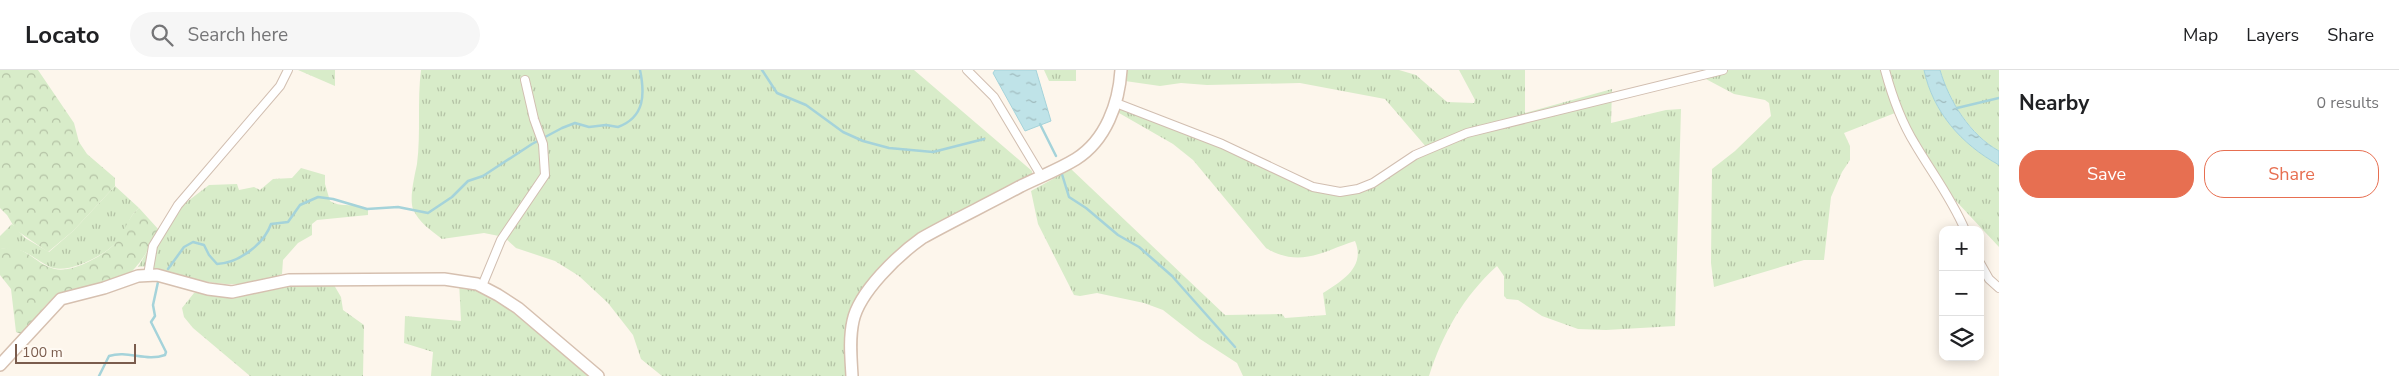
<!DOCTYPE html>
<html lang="en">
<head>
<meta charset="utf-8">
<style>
  :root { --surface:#fff; --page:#f6f6f6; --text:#202124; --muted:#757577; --line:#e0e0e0; --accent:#e76f51 }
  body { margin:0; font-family:"Nunito Sans",sans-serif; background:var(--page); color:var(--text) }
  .controls { position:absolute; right:15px; bottom:15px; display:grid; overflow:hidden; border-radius:10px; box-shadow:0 2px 12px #0003 }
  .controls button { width:45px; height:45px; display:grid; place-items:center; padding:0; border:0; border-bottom:1px solid var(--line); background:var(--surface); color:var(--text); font:25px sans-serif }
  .scale { position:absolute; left:15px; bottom:12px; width:121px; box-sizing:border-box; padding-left:5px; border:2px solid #7a5c4d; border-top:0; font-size:14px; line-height:18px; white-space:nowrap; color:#7a5c4d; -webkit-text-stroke:4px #fffaf3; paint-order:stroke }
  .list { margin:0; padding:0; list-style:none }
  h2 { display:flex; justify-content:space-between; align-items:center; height:65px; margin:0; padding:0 20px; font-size:21px }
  h2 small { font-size:16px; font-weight:400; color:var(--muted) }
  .actions { display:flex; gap:10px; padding:15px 20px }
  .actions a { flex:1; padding:11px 0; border:1px solid var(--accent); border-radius:20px; text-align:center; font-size:18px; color:var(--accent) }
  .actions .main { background:var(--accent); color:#fff }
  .icon { flex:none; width:28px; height:28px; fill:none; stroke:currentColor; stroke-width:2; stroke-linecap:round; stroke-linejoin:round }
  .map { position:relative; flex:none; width:1999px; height:306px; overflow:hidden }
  header { display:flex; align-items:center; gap:30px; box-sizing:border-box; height:70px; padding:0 25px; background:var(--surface); border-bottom:1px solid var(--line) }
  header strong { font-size:24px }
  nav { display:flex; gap:28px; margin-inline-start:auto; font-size:18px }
  .search { width:350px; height:45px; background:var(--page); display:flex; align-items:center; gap:12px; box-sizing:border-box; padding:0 18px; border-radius:28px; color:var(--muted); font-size:19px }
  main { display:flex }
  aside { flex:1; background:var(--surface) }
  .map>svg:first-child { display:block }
  .grass { fill:url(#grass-tufts) }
  .forest { fill:url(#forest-crowns) }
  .water { fill:url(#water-ripples); stroke:#a5d3da }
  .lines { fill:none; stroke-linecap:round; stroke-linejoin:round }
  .stream { stroke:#a5d3da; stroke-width:2.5 }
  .street-casing { stroke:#d1beb0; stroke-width:10 }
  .secondary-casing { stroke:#d6c0b0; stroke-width:14 }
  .street { stroke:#fff; stroke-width:8 }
  .secondary { stroke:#fff; stroke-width:11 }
</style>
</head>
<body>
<header>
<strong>Locato</strong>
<div class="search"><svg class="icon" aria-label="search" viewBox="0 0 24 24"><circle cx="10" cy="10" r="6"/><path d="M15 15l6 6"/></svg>Search here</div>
<nav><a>Map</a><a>Layers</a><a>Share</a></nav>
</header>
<main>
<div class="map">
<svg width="1999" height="306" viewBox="0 0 1999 306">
  <defs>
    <pattern id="grass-tufts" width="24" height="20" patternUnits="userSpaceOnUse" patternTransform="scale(1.25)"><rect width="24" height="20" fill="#d8ecc9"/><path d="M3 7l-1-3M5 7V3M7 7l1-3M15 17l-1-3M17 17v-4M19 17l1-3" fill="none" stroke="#b4c2a5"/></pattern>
    <pattern id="forest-crowns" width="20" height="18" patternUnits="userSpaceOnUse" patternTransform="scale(1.25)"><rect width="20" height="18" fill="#d8ecc9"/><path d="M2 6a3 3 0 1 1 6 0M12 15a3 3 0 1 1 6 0" fill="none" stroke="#b4c2a5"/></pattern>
    <pattern id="water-ripples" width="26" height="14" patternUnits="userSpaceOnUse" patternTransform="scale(1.25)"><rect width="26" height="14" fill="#bfe3e8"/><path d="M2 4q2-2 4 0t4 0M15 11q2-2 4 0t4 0" fill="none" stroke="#a0bbbe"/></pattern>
  </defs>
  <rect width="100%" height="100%" fill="#fdf6ec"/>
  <path class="grass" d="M 298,0 L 335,0 L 335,16 Z
    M 421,0 L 914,0 L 1032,101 L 1032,104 L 999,122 L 910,179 L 858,238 L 852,265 L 855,306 L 662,306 L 641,289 L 633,265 L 608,233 L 579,206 L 555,191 L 516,178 L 504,167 L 484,163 L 442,169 C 431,160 419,153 413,139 C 409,128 415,104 417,94 C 421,62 417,31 421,0 Z
    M 1044,0 L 1076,0 L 1076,11 L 1049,11 Z
    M 1119,0 L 1399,0 L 1416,5 L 1447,32 L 1474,33 L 1475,30 L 1459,0 L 1525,0 L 1525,43 L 1612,19 L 1611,53 L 1666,40 L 1681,39 L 1675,256 L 1606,260 L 1578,259 L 1542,246 L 1518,230 L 1507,229 L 1504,226 L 1504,206 L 1497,196 C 1463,227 1443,263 1429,306 L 1243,306 L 1237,293 L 1200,269 L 1163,240 L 1144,233 L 1097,223 L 1080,226 L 1074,225 L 1038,154 L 1031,121 L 1071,99 L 1225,245 L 1282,244 L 1285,248 L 1326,245 L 1323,223 C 1342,211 1366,197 1355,171 C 1321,182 1300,198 1266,178 L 1193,90 L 1173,74 L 1119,43 L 1120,39 L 1122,37 L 1196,65 L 1312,120 L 1358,120 L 1427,78 L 1385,29 L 1300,13 L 1207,15 L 1181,13 L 1160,16 L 1118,10 Z
    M 1718,0 L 1924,0 C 1933,42 1961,74 1999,95 L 1999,177 L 1941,115 L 1895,43 L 1844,63 L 1850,76 L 1850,90 L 1842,102 L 1831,127 L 1824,190 L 1804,190 L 1714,217 L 1711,193 L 1712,99 L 1735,81 L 1771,46 L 1769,33 L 1765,30 L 1734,24 L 1704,8 Z
    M 1940,0 L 1999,0 L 1999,81 C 1971,65 1949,31 1940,0 Z
    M 301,98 L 325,105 L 325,114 L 330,131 C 342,139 354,131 368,140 L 368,145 L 317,150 L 312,154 L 312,165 L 298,173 L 283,190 L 282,204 C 241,222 209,213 168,203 C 156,201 150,195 138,197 L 175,134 L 188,131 L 209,115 L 237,114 L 239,120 L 254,117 L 260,120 L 273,109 L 292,108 Z
    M 115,116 L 139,138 C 126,149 131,154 122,166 C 111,183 66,207 48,196 C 28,185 25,177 0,179 L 0,166 L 12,154 L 25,168 L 49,182 L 73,161 Z
    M 459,211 L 491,223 L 588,306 L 431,306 L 433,282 L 404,273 L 405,246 L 461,251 Z
    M 269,215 L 334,215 L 341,227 L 343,240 L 364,255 L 363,306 L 250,306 L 193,258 L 184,247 L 182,238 L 194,223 Z"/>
  <path class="forest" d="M 0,0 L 38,0 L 74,53 L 79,72 L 87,84 L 115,108 L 115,116 L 73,161 L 48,182 L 16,160 L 7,145 L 0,138 Z
    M 139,138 L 159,160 C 145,186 133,211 101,217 C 85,219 70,217 56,226 C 42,236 34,252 22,264 L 16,262 L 11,219 L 0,205 L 0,179 C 27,173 33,194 55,199 C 69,203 94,190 105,182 C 127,168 123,151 139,138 Z"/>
  <path class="water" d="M 995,0 L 1036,0 L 1051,51 L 1025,61 L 993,3 Z
    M 1924,0 L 1940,0 C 1949,31 1970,65 1999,81 L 1999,95 C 1961,74 1933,42 1924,0 Z"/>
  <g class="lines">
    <path class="stream" d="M 762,0 L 777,23 L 806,35 L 843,62 L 863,71 L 889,78 L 933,82 L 984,69
      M 1957,38 L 1999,28
      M 1040,54 L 1056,86
      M 1061,101 L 1069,127 L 1086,138 L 1118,165 L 1139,177 L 1172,206 L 1235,277
      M 168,199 L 184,177 L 193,172 L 204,175 L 209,185 L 217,194 C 239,193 264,174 271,154 L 288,152 L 300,135 L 318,127 L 333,129 L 367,139 L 398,137 L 428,143 L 452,127 L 468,111 L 483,106 L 532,74 L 562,58 L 575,53 L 589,57 L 606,55 L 618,57 C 645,47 645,24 640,0
      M 99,306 L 109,286 C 128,280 146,292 165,285 L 166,282 L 151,252 L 155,246 L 153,235 L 158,212"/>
    <defs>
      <path id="street" d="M 967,0 L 994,27 L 1042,107
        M 1885,0 C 1892,26 1900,50 1915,74 C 1932,103 1952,129 1965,160
        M 1116,33 L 1222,74 L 1313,117 L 1340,122 L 1358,119 L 1373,113 L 1415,85 L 1467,63 L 1723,0
        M 1980,193 L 1989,209 L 1999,218
        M 148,205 L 153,176 L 178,135 L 280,16 L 288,0
        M 482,216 L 501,170 L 545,105 L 543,74 L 534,49 L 525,10"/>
      <path id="secondary" d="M 0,295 L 61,229 L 104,218 L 138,206 L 157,205 L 208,219 L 232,222 L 289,210 L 444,209 L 477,214 L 498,225 L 518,238 L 598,306
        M 852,306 C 851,288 849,269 853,251 C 859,222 898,185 922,168 C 954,150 988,134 1021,116 C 1039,107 1058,100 1076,89 C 1106,70 1119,33 1121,0"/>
    </defs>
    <use href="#street" class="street-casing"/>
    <use href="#secondary" class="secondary-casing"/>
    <use href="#street" class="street"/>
    <use href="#secondary" class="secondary"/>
  </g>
</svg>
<div class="controls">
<button>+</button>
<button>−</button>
<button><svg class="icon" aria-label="layers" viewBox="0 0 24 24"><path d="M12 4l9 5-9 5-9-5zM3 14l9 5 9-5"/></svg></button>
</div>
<div class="scale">100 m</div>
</div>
<aside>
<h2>Nearby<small>0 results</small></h2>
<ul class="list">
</ul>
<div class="actions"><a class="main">Save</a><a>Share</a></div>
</aside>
</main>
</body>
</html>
